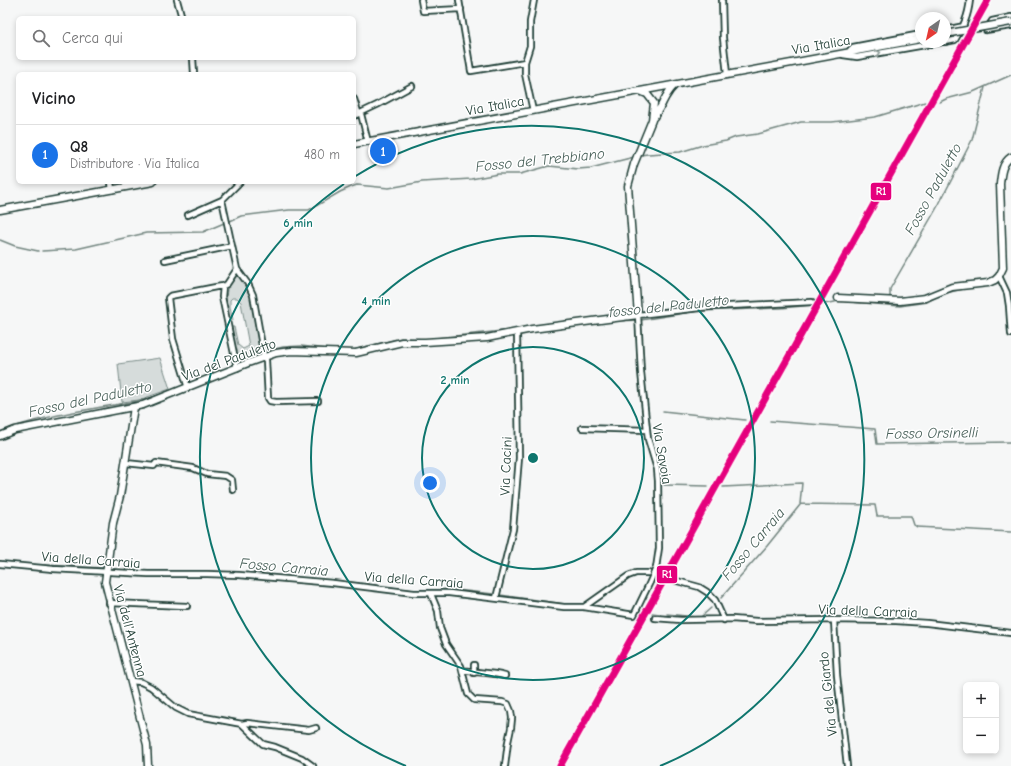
<!DOCTYPE html>
<html lang="it">
<head>
<meta charset="utf-8">
<style>
  :root { --surface:#fff; --page:#f6f6f6; --text:#202124; --muted:#757577; --line:#e0e0e0; --accent:#1a73e8 }
  body { margin:0; font-family:"Comic Neue",sans-serif; background:var(--page); color:var(--text) }
  .controls { position:absolute; right:12px; bottom:12px; display:grid; overflow:hidden; border-radius:6px; box-shadow:0 2px 6px #0003 }
  .controls button { width:36px; height:36px; display:grid; place-items:center; padding:0; border:0; border-bottom:1px solid var(--line); background:var(--surface); color:var(--text); font:20px sans-serif }
  .compass { position:absolute; left:915px; top:12px; width:36px; height:36px; border-radius:50%; background:var(--surface); box-shadow:0 2px 6px #0003; rotate:214deg }
  .you { position:absolute; left:430px; top:483px; width:14px; height:14px; margin:-10px; border:3px solid #fff; border-radius:50%; background:#1a73e8; box-shadow:0 0 0 6px #1a73e833 }
  .badge { display:grid; place-items:center; width:26px; height:26px; border-radius:50%; background:var(--accent); color:#fff; font-size:13px; font-weight:700 }
  .pin { position:absolute; translate:-50% -50%; border:2px solid #fff; box-shadow:0 1px 4px #0006 }
  .list { margin:0; padding:0; list-style:none }
  h2 { display:flex; justify-content:space-between; align-items:center; height:52px; margin:0; padding:0 16px; font-size:17px }
  h2 small { font-size:13px; font-weight:400; color:var(--muted) }
  .list li { display:grid; grid-template-columns:26px 1fr auto; gap:12px; align-items:center; box-sizing:border-box; height:60px; padding:0 16px; border-top:1px solid var(--line) }
  .list b { display:block; font-size:15px; white-space:nowrap }
  .list p { margin:0; font-size:13px; white-space:nowrap; color:var(--muted) }
  .list em { font-size:13px; font-style:normal; color:var(--muted) }
  .icon { flex:none; width:22px; height:22px; fill:none; stroke:currentColor; stroke-width:2; stroke-linecap:round; stroke-linejoin:round }
  .map { position:relative; flex:none; width:1011px; height:766px; overflow:hidden }
  .search { position:absolute; background:var(--surface); box-shadow:0 2px 6px #0003; left:16px; top:16px; width:340px; height:44px; display:flex; align-items:center; gap:10px; box-sizing:border-box; padding:0 14px; border-radius:6px; color:var(--muted); font-size:15px }
  .panel { position:absolute; background:var(--surface); box-shadow:0 2px 6px #0003; left:16px; top:72px; width:340px; height:112px; border-radius:6px }
  .map>svg:first-child { display:block }
  .green { fill:#d6dcdb; stroke:#7a8c88 }
  .lines { fill:none; stroke-linecap:round; stroke-linejoin:round }
  .stream { stroke:#72857f; stroke-width:1.5 }
  .street-casing { stroke:#1f3d34; stroke-width:8 }
  .secondary-casing { stroke:#1f3d34; stroke-width:9 }
  .street { stroke:#fff; stroke-width:4.5 }
  .secondary { stroke:#fff; stroke-width:6 }
  .street-bridge-casing { stroke:#1f3d34; stroke-width:8; stroke-linecap:butt }
  .secondary-bridge-casing { stroke:#1f3d34; stroke-width:9; stroke-linecap:butt }
  .street-bridge { stroke:#fff; stroke-width:4.5 }
  .secondary-bridge { stroke:#fff; stroke-width:6 }
  .rail-1-casing { stroke:#fff; stroke-width:10 }
  .rail-1 { stroke:#e5007d; stroke-width:7 }
  .oneway { stroke:#8f9e9a }
  .ring { fill:none; stroke:#0f766e; stroke-width:2 }
  .labels { text-anchor:middle; dominant-baseline:central; stroke-width:3; stroke-linejoin:round; paint-order:stroke }
  .street-label { font-size:14px; fill:#1f3d34; stroke:#fff }
  .water-label { font-size:15px; font-style:italic; fill:#49615a; stroke:#fff }
  .centre { fill:#0f766e; stroke:#fff; stroke-width:2 }
  .ring-label { font-size:12px; text-anchor:middle; font-weight:bold; fill:#0f766e; stroke:#fff; stroke-width:3; stroke-linejoin:round; paint-order:stroke }
  .line-badge { stroke:#fff; stroke-width:1.5 }
  .badge-label { font-size:11px; text-anchor:middle; font-weight:bold; fill:#fff }
</style>
</head>
<body>
<div class="map">
<svg width="1011" height="766" viewBox="0 0 1011 766">
  <rect width="100%" height="100%" fill="#f6f7f7"/>
  <filter id="ink" filterUnits="userSpaceOnUse"><feTurbulence type="fractalNoise" baseFrequency=".025" numOctaves="2"/><feDisplacementMap in="SourceGraphic" scale="8" xChannelSelector="R" yChannelSelector="G"/><feConvolveMatrix kernelMatrix="1 2 1 2 8 2 1 2 1" color-interpolation-filters="sRGB"/></filter>
  <g filter="url(#ink)">
    <path class="green" d="M 237,275 C 256,288 258,332 261,354 L 239,365 L 231,327 L 234,327 L 238,345 L 243,349 L 249,346 L 241,302 L 237,298 L 232,298 L 230,300 L 230,307 L 233,320 L 231,322 L 230,321 C 226,307 222,283 237,275 Z
      M 160,358 L 170,389 L 139,400 L 122,402 L 118,364 Z"/>
    <g class="lines">
      <path class="stream" d="M 940,102 L 946,99 L 973,92 L 1011,75
        M 640,155 L 648,154 L 680,152 L 703,145 L 726,141 L 736,137 L 758,134 L 801,122 L 832,122 L 875,117 L 925,102
        M 230,221 L 241,216 L 289,210 L 309,210 L 340,192 L 351,187 L 357,185 L 389,188 L 422,182 L 471,179 L 498,174 L 520,174 L 549,166 L 578,169 L 591,168 L 634,157
        M 0,240 L 15,246 L 38,251
        M 42,251 L 76,249 L 146,233 L 203,232 L 224,223
        M 890,298 L 890,289 L 939,204 L 972,140 L 985,87
        M 839,301 L 900,306 L 927,302 L 941,294 L 968,288
        M 824,304 L 835,302
        M 613,321 L 641,320 L 698,311 L 781,308 L 814,305
        M 570,327 L 592,324
        M 546,330 L 554,329
        M 242,362 L 267,351 L 283,347 L 301,346 L 328,349 L 353,350 L 401,338 L 427,339 L 511,330
        M 663,411 L 745,420
        M 770,421 L 875,429 L 877,444 L 1011,442
        M 0,432 C 32,419 68,413 102,407 C 122,404 141,401 160,395
        M 664,485 L 708,486
        M 723,487 L 802,483 L 800,504 L 875,505 L 877,516 L 911,516 L 914,525 L 917,527 L 1011,532
        M 0,562 L 33,565
        M 45,565 L 104,568
        M 109,569 L 135,571
        M 207,571 L 227,572
        M 191,572 L 201,571
        M 319,580 L 359,583
        M 364,584 L 422,591
        M 456,590 L 494,594
        M 426,591 L 448,589
        M 500,595 L 565,604
        M 721,598 L 767,546 L 800,505
        M 603,607 L 634,612
        M 638,612 L 643,613
        M 652,613 L 660,614
        M 667,614 L 696,617
        M 702,616 L 711,608
        M 134,684 L 143,686 L 156,694
        M 196,718 L 242,727 L 259,743
        M 297,758 L 308,765"/>
      <defs>
        <path id="street" d="M 177,0 L 182,18
          M 421,0 L 423,11 L 461,9
          M 459,0 L 471,71 L 525,62
          M 722,0 L 723,38 L 727,74
          M 945,30 L 964,26
          M 986,30 L 992,21 L 1011,17
          M 986,30 L 1011,26
          M 945,42 L 955,40 C 964,25 968,17 970,0
          M 850,53 L 850,50 L 853,47 L 921,34
          M 843,55 L 857,57 L 942,42
          M 193,58 L 194,74
          M 354,99 L 358,112 L 361,114 L 368,142
          M 533,111 L 525,74 L 525,62 L 530,46 L 530,22 L 534,0
          M 354,116 L 377,105 L 412,86
          M 111,182 L 112,190
          M 240,182 L 222,200 L 237,269 L 248,284 L 253,295 L 264,357 L 266,360 L 268,398 L 270,401 L 276,402 L 318,401
          M 188,215 L 222,200
          M 165,260 L 232,246
          M 999,276 L 1007,293 L 1009,306 L 1011,334
          M 223,286 L 222,297 L 237,368
          M 188,388 L 173,339 L 168,298 L 170,296 L 216,287 L 223,286 L 227,284 L 237,269
          M 582,428 L 647,430
          M 126,463 L 154,466 L 156,463 L 193,468 L 207,474 L 226,476 L 232,480 L 233,490
          M 0,564 L 53,569 L 148,574 L 207,574 L 239,575 L 333,583 L 414,593 L 449,593 L 564,607 L 584,607 L 634,615 L 650,582
          M 656,568 L 659,548 L 658,481 L 657,469 L 648,439 L 641,372 L 638,315 L 709,307 L 812,302
          M 431,594 L 438,611 L 440,628 L 446,644 L 461,666 L 468,694 L 474,700 L 502,702 L 508,704 L 511,711 L 512,718 L 511,728 L 508,742 L 505,766
          M 496,598 L 513,529 L 519,458 L 517,332
          M 109,603 L 187,606
          M 584,607 L 628,576 L 636,573 L 648,573 L 699,587 L 707,592 L 715,600 L 724,620
          M 655,618 L 681,620 L 732,619 L 757,621 L 830,620 L 896,621 L 927,623 L 1011,633
          M 834,620 L 837,675 L 847,766
          M 463,670 C 477,673 490,672 505,676
          M 474,673 L 474,665
          M 131,681 L 141,682 L 151,687 L 176,708 L 188,714 L 242,724 L 263,744 L 275,747 L 302,758 L 313,766
          M 242,724 L 247,723 L 309,730 L 316,728"/>
        <path id="secondary" d="M 654,117 C 657,112 661,107 663,102 C 667,95 668,91 675,85
          M 354,144 L 921,39
          M 0,210 L 153,182
          M 838,298 L 900,301 L 925,298 L 952,287 L 988,283 L 995,280 L 999,276 L 1003,268 L 1000,184 C 1001,174 1002,163 1011,157
          M 134,407 L 120,496 L 113,523 L 105,582 L 147,745 L 148,766
          M 0,436 L 15,430 L 143,405 L 248,363 L 276,353 L 291,351 L 356,353 L 402,342 L 425,342 L 487,338 L 532,329 L 638,315 L 628,186 L 634,164 L 652,120 L 654,103 L 647,94 L 640,91"/>
      </defs>
      <use href="#street" class="street-casing"/>
      <use href="#secondary" class="secondary-casing"/>
      <use href="#street" class="street"/>
      <use href="#secondary" class="secondary"/>
      <defs>
        <path id="street-bridge" d="M 650,582 L 656,568"/>
        <path id="secondary-bridge" d="M 945,34 L 1011,22"/>
      </defs>
      <use href="#street-bridge" class="street-bridge-casing"/>
      <use href="#secondary-bridge" class="secondary-bridge-casing"/>
      <use href="#street-bridge" class="street-bridge"/>
      <use href="#secondary-bridge" class="secondary-bridge"/>
      <defs>
        <path id="rail-1" d="M 560,766 L 988,0"/>
      </defs>
      <use href="#rail-1" class="rail-1-casing"/>
      <use href="#rail-1" class="rail-1"/>
    </g>
    <defs><path id="oneway-chevron" d="M-2-3.5L2.5 0L-2 3.5" fill="none" stroke-width="1.6" stroke-linecap="round" stroke-linejoin="round"/></defs>
    <use class="oneway" href="#oneway-chevron" transform="translate(878 53) rotate(-10)"/>
  </g>
  <g class="ring">
    <circle cx="533" cy="458" r="111"/>
    <circle cx="533" cy="458" r="222"/>
    <path d="M406 766A333 333 0 0 1 344 184M354 177A333 333 0 1 1 660 766"/>
  </g>
  <g class="labels">
    <g class="street-label">
      <text transform="translate(821 45) rotate(-10)">Via Italica</text>
      <text transform="translate(495 106) rotate(-10)">Via Italica</text>
      <text transform="translate(229 360) rotate(-20)">Via del Paduletto</text>
      <text transform="translate(662 454) rotate(80)">Via Savoia</text>
      <text transform="translate(506 466) rotate(-88)">Via Cacini</text>
      <text transform="translate(91 560) rotate(4)">Via della Carraia</text>
      <text transform="translate(414 580) rotate(4)">Via della Carraia</text>
      <text transform="translate(868 611) rotate(2)">Via della Carraia</text>
      <text transform="translate(130 631) rotate(75)">Via dell'Antenna</text>
      <text transform="translate(828 694) rotate(-96)">Via del Giardo</text>
    </g>
    <g class="water-label">
      <text transform="translate(540 160) rotate(-6)">Fosso del Trebbiano</text>
      <text transform="translate(933 189) rotate(-61)">Fosso Paduletto</text>
      <text transform="translate(669 306) rotate(-6)">fosso del Paduletto</text>
      <text transform="translate(90 399) rotate(-12)">Fosso del Paduletto</text>
      <text transform="translate(932 433) rotate(-1)">Fosso Orsinelli</text>
      <text transform="translate(753 544) rotate(-50)">Fosso Carraia</text>
      <text transform="translate(284 567) rotate(5)">Fosso Carraia</text>
    </g>
  </g>
  <circle cx="533" cy="458" r="6" class="centre"/>
  <g class="ring-label">
    <text x="298" y="227">6 min</text>
    <text x="376" y="305">4 min</text>
    <text x="455" y="384">2 min</text>
  </g>
  <g class="line-badge">
    <rect x="870" y="182" width="22" height="19" rx="4" fill="#e5007d"/>
    <rect x="656" y="565" width="22" height="19" rx="4" fill="#e5007d"/>
  </g>
  <g class="badge-label">
    <text x="881" y="195">R1</text>
    <text x="667" y="578">R1</text>
  </g>
</svg>
<div class="controls">
<button>+</button>
<button>−</button>
</div>
<svg class="compass" viewBox="-18 -18 36 36"><path d="M0-13l5 13h-10z" fill="#e53935"/><path d="M0 13l5-13h-10z" fill="#757577"/></svg>
<div class="you"></div>
<div class="pin badge" style="left:383px;top:151px">1</div>
<div class="search"><svg class="icon" aria-label="search" viewBox="0 0 24 24"><circle cx="10" cy="10" r="6"/><path d="M15 15l6 6"/></svg>Cerca qui</div>
<section class="panel">
<h2>Vicino<small></small></h2>
<ul class="list">
<li><span class="badge">1</span><div><b>Q8</b><p>Distributore · Via Italica</p></div><em>480 m</em></li>
</ul>
</section>
</div>
</body>
</html>
